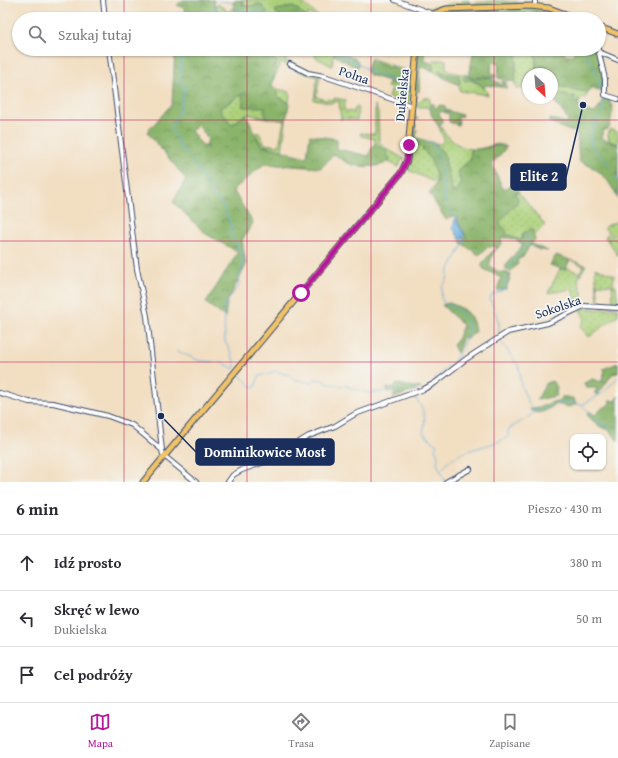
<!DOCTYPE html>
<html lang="pl">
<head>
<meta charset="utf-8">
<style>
  :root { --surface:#fff; --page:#f7f7f7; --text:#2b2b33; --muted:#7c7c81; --line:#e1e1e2; --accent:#b5179e }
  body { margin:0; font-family:"Gentium Book Plus",serif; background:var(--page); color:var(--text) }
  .controls { position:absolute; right:12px; bottom:12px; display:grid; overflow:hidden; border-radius:8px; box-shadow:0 1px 3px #0004 }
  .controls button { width:36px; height:36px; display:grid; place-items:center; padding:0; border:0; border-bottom:1px solid var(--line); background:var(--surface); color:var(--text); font:20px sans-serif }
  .compass { position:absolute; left:522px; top:68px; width:36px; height:36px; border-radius:50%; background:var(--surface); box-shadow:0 1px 3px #0004; rotate:154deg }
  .stop { position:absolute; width:12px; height:12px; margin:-9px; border:3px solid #b5179e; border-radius:50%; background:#fff }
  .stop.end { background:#b5179e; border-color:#fff; box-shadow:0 1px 4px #0008 }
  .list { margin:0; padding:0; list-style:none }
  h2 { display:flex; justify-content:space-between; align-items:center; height:52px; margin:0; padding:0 16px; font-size:17px }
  h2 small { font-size:13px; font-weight:400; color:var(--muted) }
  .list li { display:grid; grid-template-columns:26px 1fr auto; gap:12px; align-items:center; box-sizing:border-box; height:56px; padding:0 16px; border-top:1px solid var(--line) }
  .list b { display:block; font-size:15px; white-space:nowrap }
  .list p { margin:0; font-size:13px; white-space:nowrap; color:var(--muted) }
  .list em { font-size:13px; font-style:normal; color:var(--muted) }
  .icon { flex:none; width:22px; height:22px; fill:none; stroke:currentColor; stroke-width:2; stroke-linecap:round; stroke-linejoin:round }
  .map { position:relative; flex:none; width:618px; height:482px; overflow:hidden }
  .search { position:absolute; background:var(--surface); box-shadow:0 1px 3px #0004; left:12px; right:12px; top:12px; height:44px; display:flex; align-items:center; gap:10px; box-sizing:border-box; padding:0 14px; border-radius:22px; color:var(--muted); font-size:15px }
  .sheet { height:220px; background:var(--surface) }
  nav { display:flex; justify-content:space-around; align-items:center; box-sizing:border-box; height:56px; border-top:1px solid var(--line); background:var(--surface); font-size:11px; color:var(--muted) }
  nav a { display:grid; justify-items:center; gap:2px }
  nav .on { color:var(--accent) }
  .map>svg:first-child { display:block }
  .grass { fill:url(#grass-dots); stroke:#64806c }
  .forest { fill:url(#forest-crowns); stroke:#527264; fill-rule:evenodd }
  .water { fill:#64addb; stroke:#406e9c }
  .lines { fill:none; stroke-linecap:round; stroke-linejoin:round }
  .stream { stroke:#64addb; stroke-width:1 }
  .minor-casing { stroke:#3b496d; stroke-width:6 }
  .major-casing { stroke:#3b496d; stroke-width:7 }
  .minor { stroke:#fff; stroke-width:4 }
  .major { stroke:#f0c369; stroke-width:5 }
  .route { stroke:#b5179e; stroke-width:5 }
  .grid { fill:none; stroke:#c2185b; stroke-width:1; stroke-opacity:0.55 }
  .labels { text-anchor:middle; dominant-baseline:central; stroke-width:3.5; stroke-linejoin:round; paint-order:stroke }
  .street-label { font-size:13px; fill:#1b2f5e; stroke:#f6f6f2 }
  .leader { fill:none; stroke:#1b2f5e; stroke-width:1.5 }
  .callout-dot { fill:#1b2f5e; stroke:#f6f6f2; stroke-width:1.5 }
  .callout { fill:#1b2f5e; stroke:#1b2f5e; stroke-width:1.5 }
  .callout-label { font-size:14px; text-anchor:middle; font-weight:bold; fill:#fff }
</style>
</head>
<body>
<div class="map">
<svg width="618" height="482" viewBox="0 0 618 482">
  <defs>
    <pattern id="grass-dots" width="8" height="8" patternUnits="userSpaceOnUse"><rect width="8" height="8" fill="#aed27b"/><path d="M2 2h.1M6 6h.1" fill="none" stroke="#95b56d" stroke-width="1.8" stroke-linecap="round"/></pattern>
    <pattern id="forest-crowns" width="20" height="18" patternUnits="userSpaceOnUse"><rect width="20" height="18" fill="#8ab46b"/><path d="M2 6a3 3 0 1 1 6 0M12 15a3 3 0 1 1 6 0" fill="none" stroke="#70935b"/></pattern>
  </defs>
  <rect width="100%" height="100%" fill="#f6f6f2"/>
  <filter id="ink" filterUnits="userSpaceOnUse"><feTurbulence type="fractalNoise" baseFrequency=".025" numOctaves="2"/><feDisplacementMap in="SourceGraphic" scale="8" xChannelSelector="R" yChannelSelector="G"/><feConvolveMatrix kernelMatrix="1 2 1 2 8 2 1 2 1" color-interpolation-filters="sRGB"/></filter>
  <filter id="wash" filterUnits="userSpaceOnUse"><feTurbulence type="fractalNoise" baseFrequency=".012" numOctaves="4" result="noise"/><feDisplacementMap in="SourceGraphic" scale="16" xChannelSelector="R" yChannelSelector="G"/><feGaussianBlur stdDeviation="0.9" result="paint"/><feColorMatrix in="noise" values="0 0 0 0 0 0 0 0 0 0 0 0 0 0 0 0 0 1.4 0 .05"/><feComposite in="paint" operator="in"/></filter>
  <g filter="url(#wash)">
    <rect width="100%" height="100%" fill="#f2dec1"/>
    <path class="grass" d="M 241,0 L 296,0 L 307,6 L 321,19 L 317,19 L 308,13 L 307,19 L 305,16 L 276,13 L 286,19 L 271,19 L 265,14 L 262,5 L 260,4 L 250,6 L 244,6 Z
      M 464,0 L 468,0 L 470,4 L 495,1 L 528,2 L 432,12 L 415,6 L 427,8 L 459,3 Z
      M 218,4 L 229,12 L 233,7 L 236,11 L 238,10 L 251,14 L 257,19 L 225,19 L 215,7 Z
      M 256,49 L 293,49 L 285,61 L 320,76 L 316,97 L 326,100 L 327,99 L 334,100 L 334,98 L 346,100 L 344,108 L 345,111 L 354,112 L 355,107 L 358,107 L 357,120 L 342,118 L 341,120 L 339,101 L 331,103 L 314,100 L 317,77 L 298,71 L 281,62 L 271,87 L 277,61 Z
      M 317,49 L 332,49 L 334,51 L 332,66 L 315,57 Z
      M 522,49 L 531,49 L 536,58 L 536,74 L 528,74 L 528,88 L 516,89 L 515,84 L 517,50 Z
      M 371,58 L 412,73 L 409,103 L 388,97 L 392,89 L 387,87 L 389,83 L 404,88 L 406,82 L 404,72 L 399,72 L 392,67 L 388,68 L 370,60 Z
      M 433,60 L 446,60 L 446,68 L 450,72 L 467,75 L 466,75 L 468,79 L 484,86 L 488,95 L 460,91 L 459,85 L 457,84 L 460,83 L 454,76 L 441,74 L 446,79 L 433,71 Z
      M 555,86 L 562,86 L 575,91 L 593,86 L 600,91 L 590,89 L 586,97 L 577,102 L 573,101 L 572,98 L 559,94 L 552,96 L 552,87 Z
      M 277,89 L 290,92 L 289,103 L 277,96 Z
      M 415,93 L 417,94 L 416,105 L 423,98 L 430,98 L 430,109 L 426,107 L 415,107 Z
      M 242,94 L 266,107 L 267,118 L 246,114 L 232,125 L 219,109 Z
      M 375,105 L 378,113 L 379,142 L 388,150 L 405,159 L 401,161 L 399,167 L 388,162 L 389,161 L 381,147 L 375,144 L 375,139 L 361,136 L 360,133 L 375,134 Z
      M 284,121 L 286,121 L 282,151 L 261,145 L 255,133 L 259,133 L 265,144 L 279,146 Z
      M 441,127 C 449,141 465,153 483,148 C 492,146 498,141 507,147 L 506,148 C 497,142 483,150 471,150 L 470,161 L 463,166 L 461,183 L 457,192 L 452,192 L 444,154 L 435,143 L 441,144 L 444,139 L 439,128 Z
      M 610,129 L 618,132 L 618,144 L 609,141 L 608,135 Z
      M 411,139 C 425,148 440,167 436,183 L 406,169 Z
      M 518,192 L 545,225 L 534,235 L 532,230 L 523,233 L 521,241 L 505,233 L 507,231 L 498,223 L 518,201 L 515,193 Z
      M 618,221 L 618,239 L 607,231 L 604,227 Z
      M 607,234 L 618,241 L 618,256 L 607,240 L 610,240 L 605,238 Z
      M 570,260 L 586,265 L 578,279 L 585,303 L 591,303 L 590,305 L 575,308 L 573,289 L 548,293 L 560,269 L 565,270 L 566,267 L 579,273 L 584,266 Z
      M 595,268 L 614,275 L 613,285 L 616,286 L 618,303 L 614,301 L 613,303 L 612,285 L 597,284 L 599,300 L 603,303 L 609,303 L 609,305 L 618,307 L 593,305 L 592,303 L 598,303 Z
      M 589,308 L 598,310 L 599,309 L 618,309 L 618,315 L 589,337 L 580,327 L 585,319 L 580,310 Z"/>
    <path class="forest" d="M 183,0 L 214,0 L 215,7 L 225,19 L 179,19 L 186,9 L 177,5 Z
      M 237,0 L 242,1 L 244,6 L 250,6 L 260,4 L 268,12 L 265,14 L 271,19 L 257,19 L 251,14 L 244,13 L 238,10 L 236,12 L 233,2 Z
      M 291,7 L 298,9 L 300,12 L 305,16 L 306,19 L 286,19 L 276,13 L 276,10 Z
      M 529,8 L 548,11 L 547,15 L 527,11 L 527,14 L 478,12 L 447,14 L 432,19 L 447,12 Z
      M 175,49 L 256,49 L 277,61 L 271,86 L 277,89 L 277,96 L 289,103 L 286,121 L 267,118 L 264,113 L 265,107 L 243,107 L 242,94 L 219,109 L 232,125 L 246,114 L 261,145 L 307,157 L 310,135 L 337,139 L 337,149 L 369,156 L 372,147 L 375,144 L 387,151 L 387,156 L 390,158 L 389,161 C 381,168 358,168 348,163 C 343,161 339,157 334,154 L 321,168 L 264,164 L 233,190 L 253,223 L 242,240 L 246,265 L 227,302 L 225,317 L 206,303 L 238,252 L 206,234 L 173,202 L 186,179 L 147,132 L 172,104 ZM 198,125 L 208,138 L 206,147 L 201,144 L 191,131 Z
      M 332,49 L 356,59 L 359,64 L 357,68 L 334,55 Z
      M 419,49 L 424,49 L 425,61 L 433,64 L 433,71 L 420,66 L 419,92 L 415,90 Z
      M 531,49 L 558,49 L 567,55 L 573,55 L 575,49 L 595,49 C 602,60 603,78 603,91 L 600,91 L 593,86 L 588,92 C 576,91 564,85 552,87 L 552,74 L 536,74 L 536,58 Z
      M 517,52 L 515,82 L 498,78 L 499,63 L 492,62 L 491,73 L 495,74 L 495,78 L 483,77 L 491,79 L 500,83 L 499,85 L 503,85 L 502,81 L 506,82 L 507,88 L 486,85 L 483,88 C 480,82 471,78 465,81 L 463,78 L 466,75 C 471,79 475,78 481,78 L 469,77 L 473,53 Z
      M 370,60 L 388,68 L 392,67 L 399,72 L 404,72 L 407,75 L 406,87 L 404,88 L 389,83 L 389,81 L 369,75 L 367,71 Z
      M 439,70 L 449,75 L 459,76 L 460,83 L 457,84 L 446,79 L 438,71 Z
      M 559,94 L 576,97 L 573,100 L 577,102 L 580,100 L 578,105 L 587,111 L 594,113 L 599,108 L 603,99 L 609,99 L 613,110 C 611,116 611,122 609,128 L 603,131 L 601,138 L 618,145 L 618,199 C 608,178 601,170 579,161 L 577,132 C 566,131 559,126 550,122 L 550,119 L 568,123 L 568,120 L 552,97 L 552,96 Z
      M 430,104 L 434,104 L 435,109 L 440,105 L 445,106 L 446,110 L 462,115 L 461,117 L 457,117 L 459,121 L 458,125 L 449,122 L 449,114 L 441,111 L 439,114 L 443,120 L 439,127 L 431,114 Z
      M 414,110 L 415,117 L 418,119 L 414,122 L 416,126 L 414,129 L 417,130 L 416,138 L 435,143 L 444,154 L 452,192 L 457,192 L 461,183 L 458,173 L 463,166 L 470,161 L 471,150 C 483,150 497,142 506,148 L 492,164 L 503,189 L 514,185 L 519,191 L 515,193 L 518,201 L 499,223 L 507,231 L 505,233 L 521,241 L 523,233 L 528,232 L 529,229 L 532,230 L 535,240 L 531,244 L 548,251 L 539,250 L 530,245 L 523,257 L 517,260 L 518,264 L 510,272 L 504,267 L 523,244 L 510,238 L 501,238 L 502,244 L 493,253 L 489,266 L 501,273 L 503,271 L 511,275 L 506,289 L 497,290 L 501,278 L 484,269 L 481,265 L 497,246 L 488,247 L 479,255 L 460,242 L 466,236 L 459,224 L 458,218 L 452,216 L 446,220 L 429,193 L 437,182 C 434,164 428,150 411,139 Z
      M 556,255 L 570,260 L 565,270 L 550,265 Z
      M 449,303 C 464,308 474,315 475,332 L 467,339 L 463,337 L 457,353 L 453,345 L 457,340 L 463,325 L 442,305 Z
      M 618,363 L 618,373 L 612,374 L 598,395 L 594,393 L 598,388 L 586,388 L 584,383 L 593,379 L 601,382 L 605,371 L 603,369 Z
      M 552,381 L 557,387 L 556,396 L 537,400 L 546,383 Z
      M 397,384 L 421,388 L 393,398 L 395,391 L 387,392 L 387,388 L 394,387 Z
      M 618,396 L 618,441 L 609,430 L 599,426 L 587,415 L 589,411 L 595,415 L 602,408 L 609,405 L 610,400 L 615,401 Z
      M 561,397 L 567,397 L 574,399 L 576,404 L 569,407 L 556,404 C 548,409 539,417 530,410 L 531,408 C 542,408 550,402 560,400 Z"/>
    <path class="water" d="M 455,218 L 457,219 L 458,224 L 465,235 L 460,240 L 453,228 Z"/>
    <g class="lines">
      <path class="stream" d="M 218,1 L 231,2 C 237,14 254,11 265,11
        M 465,3 L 467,0
        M 209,19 L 206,18 L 206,16 L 212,15 L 217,6
        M 183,49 L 181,55 L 181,77 L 178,81 L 185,86 L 179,115 L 174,120 L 171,129 L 177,138 L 178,145 L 188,155
        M 332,49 L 370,71 L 394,81 L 395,84 L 401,86 L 404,74 L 412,77 L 410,94
        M 583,49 C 593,62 609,99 601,115 C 596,124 589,129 590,140 C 592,152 604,156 610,166
        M 414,112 L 413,136 L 418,140 L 431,142 C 443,159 441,183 446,202 C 447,209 453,212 456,218
        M 615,176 L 618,181
        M 508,270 L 514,260 L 527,245 L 527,236
        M 499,336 L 499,323 L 490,298 L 492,295 L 503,290 L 508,275
        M 500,340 L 519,367 L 521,386 L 533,412
        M 177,351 L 200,361 L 222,362 L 234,369 L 235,365 L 231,352 L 225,342 L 224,306 L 238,287 L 243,262 L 242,256 L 229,230 L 232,227 L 222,205 L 208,188 L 208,185 L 191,159
        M 238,373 L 252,387 L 255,388 L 259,376 L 264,375
        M 267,375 L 275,371 L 289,375 L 294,379 L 312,383 L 315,379 L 323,380 L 328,384 L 347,386 L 354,389
        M 434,382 L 436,378 L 456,359 L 470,329 L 462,313 L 443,302 L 441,297 L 442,287 L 447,280 L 449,270 L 465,241 L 463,237
        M 356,389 L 368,393 L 389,391
        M 391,391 C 402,389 407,393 418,389
        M 412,395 C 424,407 427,417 423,433 L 437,445 L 435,448 L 438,456 L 437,463 L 445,481
        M 583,406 L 598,422 L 611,428
        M 441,470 C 461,445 483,451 508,437 L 508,430 C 519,421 526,422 534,411 L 548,409 L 556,403 L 561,404 L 561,401 L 582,405 L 603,393 L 618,377"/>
    </g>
  </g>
  <g filter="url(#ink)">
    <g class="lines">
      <defs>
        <path id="minor" d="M 103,0 L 105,19
          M 395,0 L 433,14
          M 535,6 L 535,0
          M 109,49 L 137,269 L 147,316 L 162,450 L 163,455 L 196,482
          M 598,49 L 605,79 L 605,95 L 618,99
          M 599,52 L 618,60
          M 290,64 L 308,73 L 324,76 L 412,106
          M 0,393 L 29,402 L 53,403 L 108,416 L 132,425 L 162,450
          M 228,482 L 233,475 L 242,470 L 267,461 L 309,436 L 335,426 L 355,414 L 424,389 L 435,383 L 466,359 L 508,332 L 548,323 L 584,306 L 618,308
          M 446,482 L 470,469"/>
        <path id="major" d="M 428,19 L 433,14 L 446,9 L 530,6 L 549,8 L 579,19
          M 599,27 L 618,34
          M 143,482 L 401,173 L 407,160 L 417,49"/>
      </defs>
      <use href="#minor" class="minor-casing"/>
      <use href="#major" class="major-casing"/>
      <use href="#minor" class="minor"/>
      <use href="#major" class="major"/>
    </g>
  </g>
  <g class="lines" filter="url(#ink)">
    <path class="route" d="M 301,293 L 401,173 L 407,160 L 409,145"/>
  </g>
  <path class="grid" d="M 124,0 L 124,19M 247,0 L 247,19M 371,0 L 371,19M 494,0 L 494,19M 124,49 L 124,482M 247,49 L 247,482M 371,49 L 371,482M 494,49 L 494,482M 0,120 L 618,120M 0,241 L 618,241M 0,362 L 618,362"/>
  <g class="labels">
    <g class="street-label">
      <text transform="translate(354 75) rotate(19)">Polna</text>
      <text transform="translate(402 95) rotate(-85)">Dukielska</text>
      <text transform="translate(558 307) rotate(-19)">Sokolska</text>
    </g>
  </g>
  <path class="leader" d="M583 105L566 177M161 416L196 452"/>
  <g class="callout-dot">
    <circle cx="583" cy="105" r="4"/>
    <circle cx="161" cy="416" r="4"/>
  </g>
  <g class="callout">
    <rect x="511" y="164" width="55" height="26" rx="4"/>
    <rect x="196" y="439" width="138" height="26" rx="4"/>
  </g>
  <g class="callout-label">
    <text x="539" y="181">Elite 2</text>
    <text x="265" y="457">Dominikowice Most</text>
  </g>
</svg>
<div class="controls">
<button><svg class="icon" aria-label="locate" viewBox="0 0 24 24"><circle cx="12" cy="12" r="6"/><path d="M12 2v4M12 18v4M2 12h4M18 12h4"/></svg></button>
</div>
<svg class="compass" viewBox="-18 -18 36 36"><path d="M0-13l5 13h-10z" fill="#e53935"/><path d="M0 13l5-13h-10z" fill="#7c7c81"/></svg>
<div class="stop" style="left:301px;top:293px"></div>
<div class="stop end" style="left:409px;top:145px"></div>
<div class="search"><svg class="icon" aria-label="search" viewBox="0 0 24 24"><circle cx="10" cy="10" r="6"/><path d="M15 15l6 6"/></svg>Szukaj tutaj</div>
</div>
<section class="sheet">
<h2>6 min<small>Pieszo · 430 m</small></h2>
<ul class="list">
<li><svg class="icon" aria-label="ahead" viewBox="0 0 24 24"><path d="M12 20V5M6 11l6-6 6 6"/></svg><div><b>Idź prosto</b></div><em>380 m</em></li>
<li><svg class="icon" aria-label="left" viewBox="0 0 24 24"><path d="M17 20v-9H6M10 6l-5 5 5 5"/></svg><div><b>Skręć w lewo</b><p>Dukielska</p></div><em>50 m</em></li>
<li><svg class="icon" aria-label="arrive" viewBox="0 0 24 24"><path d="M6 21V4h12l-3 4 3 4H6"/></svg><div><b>Cel podróży</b></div></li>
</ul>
</section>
<nav>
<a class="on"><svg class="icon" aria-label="map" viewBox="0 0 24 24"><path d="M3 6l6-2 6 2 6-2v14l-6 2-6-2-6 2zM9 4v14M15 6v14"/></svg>Mapa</a>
<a><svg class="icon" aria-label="directions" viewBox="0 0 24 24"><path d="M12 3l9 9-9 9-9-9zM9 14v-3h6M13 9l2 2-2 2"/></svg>Trasa</a>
<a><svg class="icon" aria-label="saved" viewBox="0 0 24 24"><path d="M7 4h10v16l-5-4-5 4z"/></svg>Zapisane</a>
</nav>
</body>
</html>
